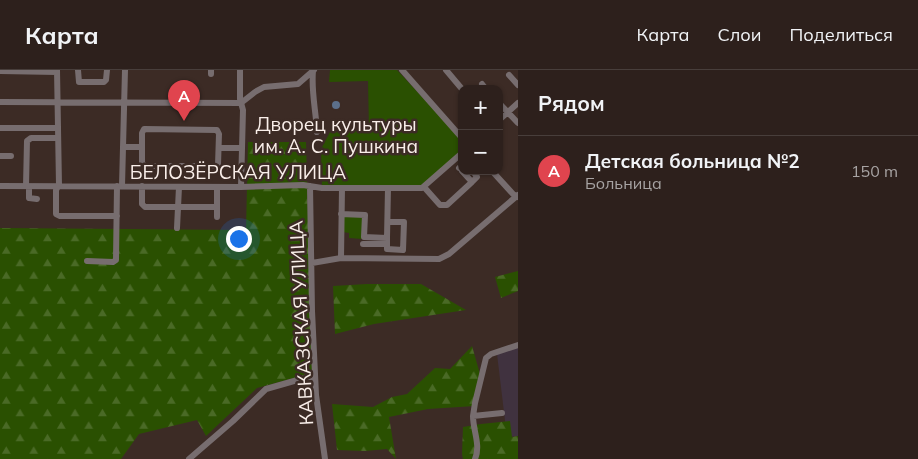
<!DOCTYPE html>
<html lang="ru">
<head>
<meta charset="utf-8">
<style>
  :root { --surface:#2d201c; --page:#392d29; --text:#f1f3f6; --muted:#a7a3a3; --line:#483e3b; --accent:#bca0f2 }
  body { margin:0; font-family:Mulish,sans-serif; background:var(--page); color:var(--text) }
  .controls { position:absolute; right:15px; top:15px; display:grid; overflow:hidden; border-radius:10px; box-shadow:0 1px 4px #0004 }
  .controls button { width:45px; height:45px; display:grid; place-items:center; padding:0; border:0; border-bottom:1px solid var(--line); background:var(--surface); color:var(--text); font:25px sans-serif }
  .you { position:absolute; left:238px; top:168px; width:18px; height:18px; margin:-12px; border:4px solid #fff; border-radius:50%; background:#1a73e8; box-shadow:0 0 0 8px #1a73e833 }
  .badge { display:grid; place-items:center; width:32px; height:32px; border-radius:50%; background:var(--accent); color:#fff; font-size:16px; font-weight:700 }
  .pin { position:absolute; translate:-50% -41px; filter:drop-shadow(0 1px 2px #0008) }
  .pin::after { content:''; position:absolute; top:26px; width:18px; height:15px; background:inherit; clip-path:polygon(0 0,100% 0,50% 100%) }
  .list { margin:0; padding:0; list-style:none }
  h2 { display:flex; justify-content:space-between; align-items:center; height:65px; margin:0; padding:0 20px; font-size:21px }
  h2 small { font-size:16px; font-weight:400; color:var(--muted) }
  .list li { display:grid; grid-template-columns:32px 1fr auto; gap:15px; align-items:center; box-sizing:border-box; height:70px; padding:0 20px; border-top:1px solid var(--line) }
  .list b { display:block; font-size:19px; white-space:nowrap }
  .list p { margin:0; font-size:16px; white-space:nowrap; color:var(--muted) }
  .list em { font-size:16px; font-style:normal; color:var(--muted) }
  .map { position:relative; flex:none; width:518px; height:389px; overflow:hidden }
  header { display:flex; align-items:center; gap:30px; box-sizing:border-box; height:70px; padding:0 25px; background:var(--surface); border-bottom:1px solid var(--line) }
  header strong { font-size:24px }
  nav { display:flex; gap:28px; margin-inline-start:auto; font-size:18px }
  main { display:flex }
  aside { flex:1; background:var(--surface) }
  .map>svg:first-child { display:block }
  .education { fill:#40323f }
  .forest { fill:url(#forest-firs) }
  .green { fill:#2a5001 }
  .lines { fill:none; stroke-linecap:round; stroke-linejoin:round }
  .minor { stroke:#776d6f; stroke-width:6 }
  .service-dot { fill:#5c6f8a; stroke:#3c2b25; stroke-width:2 }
  .labels { text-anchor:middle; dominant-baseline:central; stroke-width:5; stroke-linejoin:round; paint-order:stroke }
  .poi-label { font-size:19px; fill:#faefea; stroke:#3c2b25 }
  .street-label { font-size:19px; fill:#faefea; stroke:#3c2b25 }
</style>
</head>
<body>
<header>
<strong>Карта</strong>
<nav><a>Карта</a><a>Слои</a><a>Поделиться</a></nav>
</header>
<main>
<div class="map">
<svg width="518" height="389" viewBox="0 0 518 389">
  <defs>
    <pattern id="forest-firs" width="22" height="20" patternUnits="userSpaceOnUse" patternTransform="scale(1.25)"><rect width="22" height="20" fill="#2a5001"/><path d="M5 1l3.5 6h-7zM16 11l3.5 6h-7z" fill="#4a6a26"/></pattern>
  </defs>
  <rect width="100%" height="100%" fill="#3c2b25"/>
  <path class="education" d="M 518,277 L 518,366 L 507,367 L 497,284 Z"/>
  <path class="forest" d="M 248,72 L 306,72 L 312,303 L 257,318 L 206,366 L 197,350 L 139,364 L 121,389 L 0,389 L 0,158 L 246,160 Z
    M 518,201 L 518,221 L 501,228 L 495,207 Z
    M 367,214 L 421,214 L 466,240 L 374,254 L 335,264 L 333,216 Z
    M 472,276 L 480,304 L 475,336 L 428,339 L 389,347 L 396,389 L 387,379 L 365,381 L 337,380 L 332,334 L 373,337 L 392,327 L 407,324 L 435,298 L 450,299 Z
    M 510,351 L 512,367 L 518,366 L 518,389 L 463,389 L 462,384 L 463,357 L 481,354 Z"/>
  <path class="green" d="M 330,0 L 397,0 L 462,70 L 462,82 L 424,116 L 322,117 L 321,79 L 330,62 L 369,60 L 368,11 L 329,12 Z
    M 343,147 L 362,147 L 362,169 L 349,168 L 349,163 L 343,162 Z"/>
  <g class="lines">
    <path class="minor" d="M 57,0 L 59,115 L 56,120 L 56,144 L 60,146 L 117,146
      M 78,0 L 79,12 L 104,12 L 106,10 L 107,0
      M 240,0 L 240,29 L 243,40 L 241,117
      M 402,0 L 462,68
      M 446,0 L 462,19
      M 0,1 L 57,2
      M 313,1 C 311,21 316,41 317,62
      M 211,4 L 211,0
      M 509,5 L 518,15
      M 482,14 L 486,19
      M 0,32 L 241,33 L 255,22 L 264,17 L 298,14 L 314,0
      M 499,33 L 518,53
      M 499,50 L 518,33
      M 0,58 L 58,58
      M 144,59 L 217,60 L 219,64 L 218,95 L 215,96 L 144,96 L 142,92 L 142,63 Z
      M 123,77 L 142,77
      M 219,78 L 242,78
      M 0,86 L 11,86
      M 459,98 L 462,95
      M 492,101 L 513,124 L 518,127
      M 472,112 L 477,107 L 473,101
      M 0,116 L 241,117 L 303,115 L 322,118 L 422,118 L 462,83
      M 26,116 L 27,71 L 31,68 L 58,68
      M 29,116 L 29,128 L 37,129
      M 122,116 L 125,0
      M 142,116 L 142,134 L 145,137 L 217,137 L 217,117
      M 310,116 L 312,241 L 316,325 L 325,389
      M 424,117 L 440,135 L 447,135 L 472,112 L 462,101
      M 341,144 L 365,145 L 364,167 L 387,168 L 388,118
      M 217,147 L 217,137
      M 177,158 L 179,117
      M 387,168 L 387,179 L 403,180 L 404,152 L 388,152
      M 363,174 L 387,174
      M 341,188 L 342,118
      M 87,191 L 113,192 L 116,190 L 117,116
      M 312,193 L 341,188 L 439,189 L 449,184 L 518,125
      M 473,346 L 475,333 L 486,288 L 491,284 L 518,275
      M 189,389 L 233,351 L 266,319 L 315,305
      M 475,389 C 481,375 473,361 473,346 L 502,343"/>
  </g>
  <circle class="service-dot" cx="336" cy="35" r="5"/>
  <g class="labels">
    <g class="poi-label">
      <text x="336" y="54">Дворец культуры<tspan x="336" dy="22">им. А. С. Пушкина</tspan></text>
    </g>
    <g class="street-label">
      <text x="238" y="102">БЕЛОЗЁРСКАЯ УЛИЦА</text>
      <text transform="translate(301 253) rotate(-93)">КАВКАЗСКАЯ УЛИЦА</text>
    </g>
  </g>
</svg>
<div class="controls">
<button>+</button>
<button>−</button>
</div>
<div class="you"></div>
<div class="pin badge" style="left:184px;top:51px;background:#e0444e">A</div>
</div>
<aside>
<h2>Рядом<small></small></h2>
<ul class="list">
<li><span class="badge" style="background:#e0444e">A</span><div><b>Детская больница №2</b><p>Больница</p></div><em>150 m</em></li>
</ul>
</aside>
</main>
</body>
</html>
